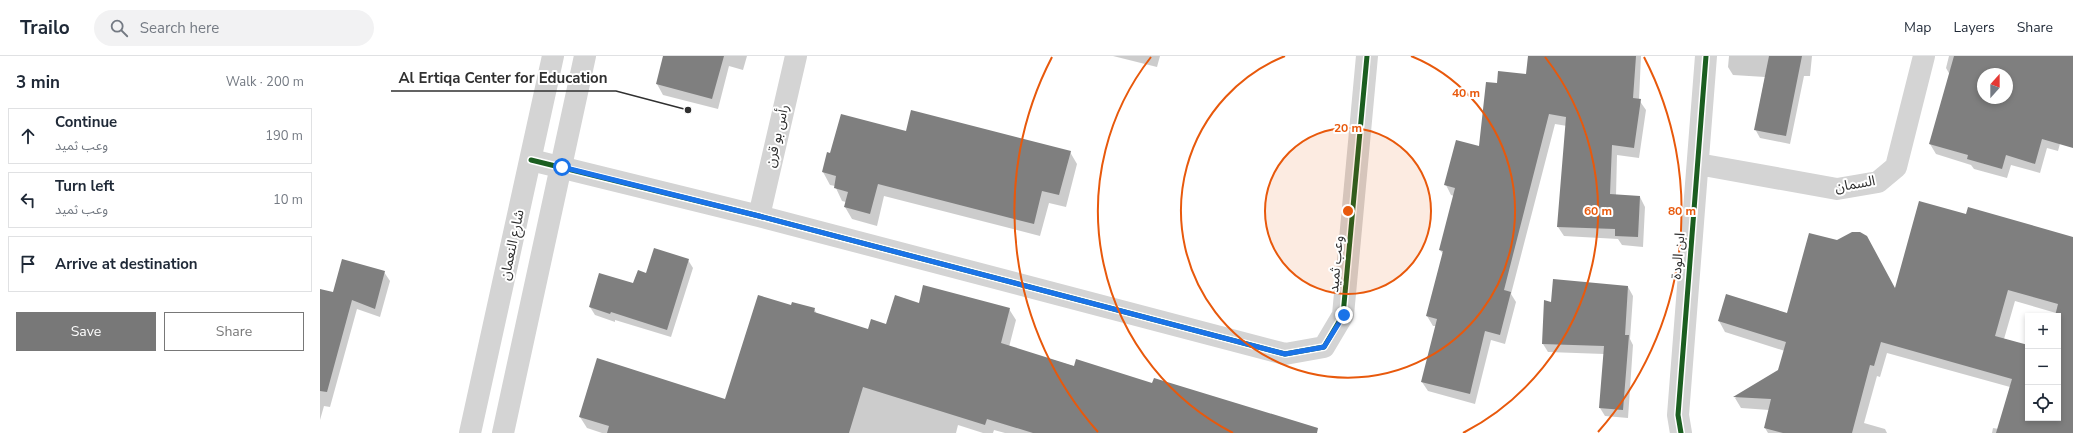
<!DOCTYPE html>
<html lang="en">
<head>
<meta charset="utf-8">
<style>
  :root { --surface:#fff; --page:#f2f2f3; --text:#1f2937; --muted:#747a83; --line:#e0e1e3; --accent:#787878 }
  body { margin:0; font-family:"Nunito Sans","Noto Sans Arabic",sans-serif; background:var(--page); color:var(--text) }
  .controls { position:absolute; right:12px; bottom:12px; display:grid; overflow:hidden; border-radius:0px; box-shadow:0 2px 6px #0003 }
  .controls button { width:36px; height:36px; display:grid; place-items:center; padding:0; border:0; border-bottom:1px solid var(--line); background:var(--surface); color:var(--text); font:20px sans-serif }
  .compass { position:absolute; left:1657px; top:12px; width:36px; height:36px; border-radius:50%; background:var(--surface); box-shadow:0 2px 6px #0003; rotate:21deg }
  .stop { position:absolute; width:12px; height:12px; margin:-9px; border:3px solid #1a73e8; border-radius:50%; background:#fff }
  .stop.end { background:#1a73e8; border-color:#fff; box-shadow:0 1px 4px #0008 }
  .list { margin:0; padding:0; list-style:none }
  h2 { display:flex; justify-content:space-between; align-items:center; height:52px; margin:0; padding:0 16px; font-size:17px }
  h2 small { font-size:13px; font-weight:400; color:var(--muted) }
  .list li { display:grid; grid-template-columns:26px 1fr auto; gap:12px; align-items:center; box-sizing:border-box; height:56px; margin:0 8px 8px; padding:0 8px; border:1px solid var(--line); border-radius:0px }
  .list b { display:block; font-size:15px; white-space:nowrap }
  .list p { margin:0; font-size:13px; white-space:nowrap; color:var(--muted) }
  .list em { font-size:13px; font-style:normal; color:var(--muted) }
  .actions { display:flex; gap:8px; padding:12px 16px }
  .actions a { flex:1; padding:9px 0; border:1px solid var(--accent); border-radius:0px; text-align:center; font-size:14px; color:var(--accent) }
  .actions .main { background:var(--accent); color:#fff }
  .icon { flex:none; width:22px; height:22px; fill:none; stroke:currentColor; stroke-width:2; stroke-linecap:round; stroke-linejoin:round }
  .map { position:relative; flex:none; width:1753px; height:377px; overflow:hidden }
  header { display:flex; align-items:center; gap:24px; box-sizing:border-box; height:56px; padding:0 20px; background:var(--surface); border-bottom:1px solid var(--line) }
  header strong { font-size:19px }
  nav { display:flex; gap:22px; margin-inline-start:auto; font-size:14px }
  .search { width:280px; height:36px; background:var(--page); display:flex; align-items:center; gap:10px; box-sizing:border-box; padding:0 14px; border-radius:22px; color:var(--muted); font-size:15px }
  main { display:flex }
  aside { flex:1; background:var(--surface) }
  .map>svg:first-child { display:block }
  .shadow { fill:#0003; fill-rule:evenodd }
  .building { fill:#7f7f7f; fill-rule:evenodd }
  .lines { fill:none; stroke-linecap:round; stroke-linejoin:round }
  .minor { stroke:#d4d4d4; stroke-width:22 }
  .tertiary { stroke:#d4d4d4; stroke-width:22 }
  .cycleway-casing { stroke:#fff; stroke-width:8 }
  .cycleway { stroke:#1b5e20; stroke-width:5 }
  .route { stroke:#1a73e8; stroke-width:5 }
  .ring { fill:none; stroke:#e8590c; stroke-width:2 }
  .labels { text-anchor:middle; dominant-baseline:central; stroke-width:4; stroke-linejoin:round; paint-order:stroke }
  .street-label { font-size:14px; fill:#303030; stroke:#fff }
  .centre { fill:#e8590c; stroke:#fff; stroke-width:2 }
  .ring-label { font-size:12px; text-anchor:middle; font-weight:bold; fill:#e8590c; stroke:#fff; stroke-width:4; stroke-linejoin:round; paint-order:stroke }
  .leader { fill:none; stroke:#303030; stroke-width:1.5 }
  .callout-dot { fill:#303030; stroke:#fff; stroke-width:1.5 }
  .callout-label { font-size:15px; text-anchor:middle; font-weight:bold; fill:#303030; stroke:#fff; stroke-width:4; stroke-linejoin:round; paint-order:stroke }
</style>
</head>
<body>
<header>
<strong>Trailo</strong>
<div class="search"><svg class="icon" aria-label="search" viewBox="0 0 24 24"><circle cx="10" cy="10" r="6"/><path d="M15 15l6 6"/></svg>Search here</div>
<nav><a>Map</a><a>Layers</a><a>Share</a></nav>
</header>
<main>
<aside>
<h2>3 min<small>Walk · 200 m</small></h2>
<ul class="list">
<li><svg class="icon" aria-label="ahead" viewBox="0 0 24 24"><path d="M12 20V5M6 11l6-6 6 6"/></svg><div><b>Continue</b><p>وعب ثميد</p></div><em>190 m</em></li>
<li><svg class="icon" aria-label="left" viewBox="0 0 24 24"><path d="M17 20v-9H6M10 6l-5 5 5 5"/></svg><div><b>Turn left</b><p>وعب ثميد</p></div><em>10 m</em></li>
<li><svg class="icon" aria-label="arrive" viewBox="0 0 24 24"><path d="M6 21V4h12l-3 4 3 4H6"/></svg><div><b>Arrive at destination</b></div></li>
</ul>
<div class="actions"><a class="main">Save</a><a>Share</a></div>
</aside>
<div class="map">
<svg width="1753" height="377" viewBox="0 0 1753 377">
  <rect width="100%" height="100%" fill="#fff"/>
  <path class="shadow" d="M 344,0 L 427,0 L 423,14 L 409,10 L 398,53 L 343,39 L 337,28 Z
    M 793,0 L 840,0 L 837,11 Z
    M 1209,0 L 1321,0 L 1319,44 L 1326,54 L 1319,102 L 1297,99 L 1296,140 L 1320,141 L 1325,151 L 1323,191 L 1302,189 L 1298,183 L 1244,180 L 1238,171 L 1247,70 L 1235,68 L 1191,238 L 1196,246 L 1185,288 L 1171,284 L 1155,348 L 1108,335 L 1102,326 L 1116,270 L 1113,270 L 1107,260 L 1123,198 L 1120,194 L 1134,140 L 1131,139 L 1126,129 L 1160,92 L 1178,28 L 1207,19 Z
    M 1409,0 L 1492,0 L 1490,20 L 1484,20 L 1470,88 L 1440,82 L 1435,73 L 1445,21 L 1413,19 L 1408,11 Z
    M 1629,0 L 1753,0 L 1753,48 L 1751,47 L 1738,95 L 1727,92 L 1720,117 L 1691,109 L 1687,122 L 1654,113 L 1651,109 L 1616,98 L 1610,88 L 1630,19 L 1626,12 ZM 1663,18 L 1687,18 L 1687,42 L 1663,42 Z
    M 587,76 L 750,96 L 757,108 L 746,151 L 729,147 L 720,180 L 564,140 L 557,170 L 532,163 L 525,151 L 526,146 L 522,145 L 515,130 L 510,129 L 503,116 L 508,97 L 511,98 Z
    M 1646,160 L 1753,182 L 1753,377 L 1672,377 L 1673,372 L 1679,373 L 1690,331 L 1567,297 L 1560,321 L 1557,320 L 1544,367 L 1565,373 L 1567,377 L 1448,377 L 1445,372 L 1449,354 L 1421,352 L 1415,342 L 1458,315 L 1465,295 L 1405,276 L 1399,265 L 1468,258 L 1575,234 ZM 1695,245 L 1736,257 L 1736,260 L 1738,260 L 1738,362 L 1708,362 L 1708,290 L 1684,283 Z
    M 368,204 L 373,212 L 351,281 L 295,264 L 295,266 L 275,259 L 270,251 L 314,228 Z
    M 64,216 L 70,225 L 60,261 L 37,253 L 10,351 L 4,350 L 0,364 L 0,234 L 14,237 Z
    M 1308,231 L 1313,240 L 1310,283 L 1313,289 L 1308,362 L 1285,360 L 1280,352 L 1284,298 L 1228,296 L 1223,288 L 1232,247 Z
    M 599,248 L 689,253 L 696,264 L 689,291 L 979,377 L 685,377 L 674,374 L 673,377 L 663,377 L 638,369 L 636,377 L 282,377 L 267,372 L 260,361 L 406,344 L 471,250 L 494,253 L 497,258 L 549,274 L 567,269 Z"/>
  <path class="building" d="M 343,0 L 404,0 L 392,43 L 336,28 Z
    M 1208,0 L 1316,0 L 1313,42 L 1321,43 L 1314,92 L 1292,89 L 1290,138 L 1320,140 L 1318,181 L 1295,180 L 1295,173 L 1237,171 L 1246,61 L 1229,58 L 1184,234 L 1191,236 L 1180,279 L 1165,275 L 1150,338 L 1101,326 L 1117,263 L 1106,260 L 1123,195 L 1119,194 L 1135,132 L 1124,129 L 1136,84 L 1159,90 L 1166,26 L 1177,27 L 1178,15 L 1206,18 Z
    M 1449,0 L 1482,0 L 1466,80 L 1434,74 Z
    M 1634,0 L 1753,0 L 1753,92 L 1722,83 L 1715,108 L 1686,99 L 1682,113 L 1647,103 L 1648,99 L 1609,88 ZM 1663,18 L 1687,18 L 1687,42 L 1663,42 Z
    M 591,54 L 751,95 L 739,139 L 722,135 L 714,168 L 558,128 L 550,158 L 524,151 L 528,136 L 514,132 L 516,120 L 502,116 L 507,96 L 510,97 L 521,58 L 586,75 Z
    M 1599,145 L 1646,158 L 1648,151 L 1753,181 L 1753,377 L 1676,377 L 1692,323 L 1561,286 L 1554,310 L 1550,309 L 1532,377 L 1463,377 L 1444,372 L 1451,343 L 1413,341 L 1458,314 L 1466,286 L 1398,265 L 1406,238 L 1467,257 L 1489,177 L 1517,184 L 1532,176 L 1540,176 L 1547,180 L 1575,232 ZM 1688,234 L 1738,248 L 1735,260 L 1738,260 L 1738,362 L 1708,362 L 1708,289 L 1675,280 Z
    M 334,192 L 369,203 L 347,274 L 291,256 L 290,258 L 269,251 L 279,217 L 313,227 L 318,214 L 326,217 Z
    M 22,203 L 65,215 L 55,253 L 32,244 L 7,336 L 0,335 L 0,233 L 13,236 Z
    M 1233,223 L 1308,230 L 1305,279 L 1309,279 L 1303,354 L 1279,352 L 1284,290 L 1222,288 L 1224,244 L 1231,246 Z
    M 603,229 L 690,252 L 681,287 L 754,310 L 756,303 L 832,327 L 834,322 L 998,372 L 997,377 L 713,377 L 667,363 L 665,369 L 543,331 L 529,377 L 287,377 L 289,370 L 259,361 L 277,302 L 405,343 L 438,239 L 471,249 L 472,246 L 495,252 L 494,256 L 548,273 L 551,263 L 566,268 L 575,239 L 599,247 Z"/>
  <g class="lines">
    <path class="minor" d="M 211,104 L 439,160 L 965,298 L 1004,291 L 1023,259 L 1047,0
      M 1378,108 L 1517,133 L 1558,126 L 1576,111 L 1604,0
      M 439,160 L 476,0
      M 1361,377 L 1358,359 L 1386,0"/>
    <path class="tertiary" d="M 150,377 L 233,0
      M 183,377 L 265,0"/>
    <defs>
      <path id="cycleway" d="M 211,104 L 439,160 L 965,298 L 1004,291 L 1023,259 L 1047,0
        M 1361,377 L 1358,359 L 1386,0"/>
    </defs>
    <use href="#cycleway" class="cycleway-casing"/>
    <use href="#cycleway" class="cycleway"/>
  </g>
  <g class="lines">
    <path class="route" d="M 242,111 L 439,160 L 965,298 L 1004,291 L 1024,259"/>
  </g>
  <circle cx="1028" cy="155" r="83" fill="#e8590c" fill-opacity=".12"/>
  <g class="ring">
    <circle cx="1028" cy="155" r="83"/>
    <path d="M1091 0A167 167 0 1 1 965 0"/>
    <path d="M913 377A250 250 0 0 1 831 1M1225 1A250 250 0 0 1 1143 377"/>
    <path d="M778 376A334 334 0 0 1 732 1M1324 1A334 334 0 0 1 1278 376"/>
  </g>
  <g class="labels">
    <g class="street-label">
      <text transform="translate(457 80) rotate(-77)">رأس بو قرن</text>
      <text transform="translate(1535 128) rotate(-10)">السمان</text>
      <text transform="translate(192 189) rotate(-78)">شارع النعمان</text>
      <text transform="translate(1358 200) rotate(-85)">ابن الودة</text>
      <text transform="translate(1016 208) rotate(-85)">وعب ثميد</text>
    </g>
  </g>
  <circle cx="1028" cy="155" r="6" class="centre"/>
  <g class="ring-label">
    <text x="1146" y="41">40 m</text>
    <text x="1028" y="76">20 m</text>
    <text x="1278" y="159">60 m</text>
    <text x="1362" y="159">80 m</text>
  </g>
  <path class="leader" d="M368 54L296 35H71"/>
  <circle class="callout-dot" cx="368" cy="54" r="4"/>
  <g class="callout-label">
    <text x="183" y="27">Al Ertiqa Center for Education</text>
  </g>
</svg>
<div class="controls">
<button>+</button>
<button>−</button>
<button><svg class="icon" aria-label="locate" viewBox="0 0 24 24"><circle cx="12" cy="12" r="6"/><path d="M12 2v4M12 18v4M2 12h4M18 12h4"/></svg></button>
</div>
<svg class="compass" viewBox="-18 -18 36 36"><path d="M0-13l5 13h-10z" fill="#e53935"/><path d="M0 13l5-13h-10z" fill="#747a83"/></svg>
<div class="stop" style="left:242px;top:111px"></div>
<div class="stop end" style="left:1024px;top:259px"></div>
</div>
</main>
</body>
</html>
